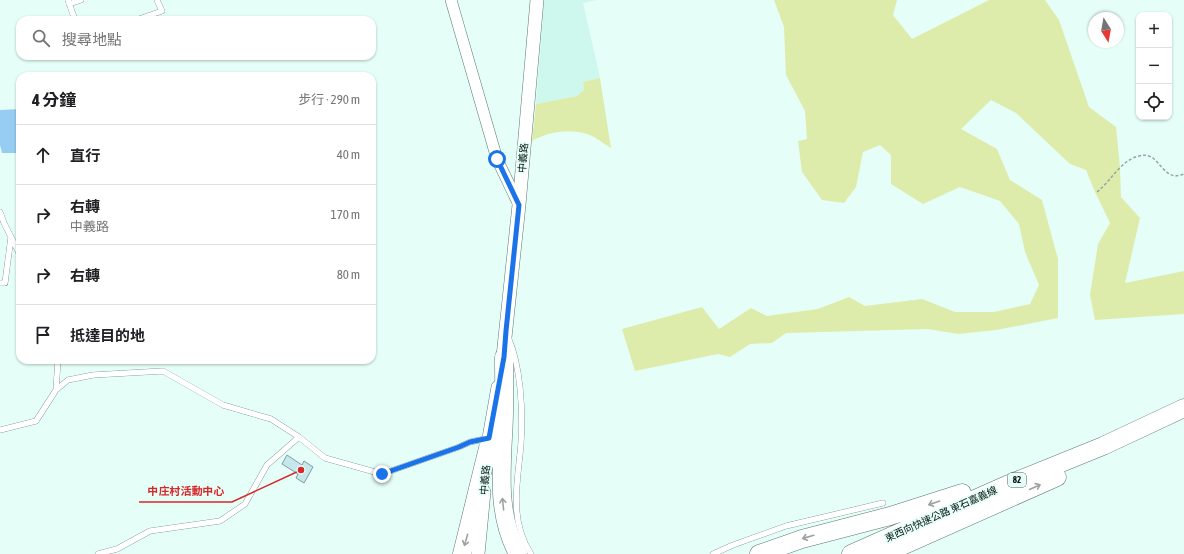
<!DOCTYPE html>
<html lang="zh-TW">
<head>
<meta charset="utf-8">
<style>
  :root { --surface:#fff; --page:#f2f2f2; --text:#202124; --muted:#757577; --line:#e0e0e0 }
  body { margin:0; font-family:"Asap Condensed","Noto Sans TC",sans-serif; background:var(--page); color:var(--text) }
  .controls { position:absolute; right:12px; top:12px; display:grid; overflow:hidden; border-radius:8px; box-shadow:0 1px 3px #0004 }
  .controls button { width:36px; height:36px; display:grid; place-items:center; padding:0; border:0; border-bottom:1px solid var(--line); background:var(--surface); color:var(--text); font:20px sans-serif }
  .compass { position:absolute; left:1088px; top:12px; width:36px; height:36px; border-radius:50%; background:var(--surface); box-shadow:0 1px 3px #0004; rotate:169deg }
  .stop { position:absolute; width:12px; height:12px; margin:-9px; border:3px solid #1a73e8; border-radius:50%; background:#fff }
  .stop.end { background:#1a73e8; border-color:#fff; box-shadow:0 1px 4px #0008 }
  .list { margin:0; padding:0; list-style:none }
  h2 { display:flex; justify-content:space-between; align-items:center; height:52px; margin:0; padding:0 16px; font-size:17px }
  h2 small { font-size:13px; font-weight:400; color:var(--muted) }
  .list li { display:grid; grid-template-columns:26px 1fr auto; gap:12px; align-items:center; box-sizing:border-box; height:60px; padding:0 16px; border-top:1px solid var(--line) }
  .list b { display:block; font-size:15px; white-space:nowrap }
  .list p { margin:0; font-size:13px; white-space:nowrap; color:var(--muted) }
  .list em { font-size:13px; font-style:normal; color:var(--muted) }
  .icon { flex:none; width:22px; height:22px; fill:none; stroke:currentColor; stroke-width:2; stroke-linecap:round; stroke-linejoin:round }
  .map { position:relative; flex:none; width:1184px; height:554px; overflow:hidden }
  .search { position:absolute; background:var(--surface); box-shadow:0 1px 3px #0004; left:16px; top:16px; width:360px; height:44px; display:flex; align-items:center; gap:10px; box-sizing:border-box; padding:0 14px; border-radius:12px; color:var(--muted); font-size:15px }
  .panel { position:absolute; background:var(--surface); box-shadow:0 1px 3px #0004; left:16px; top:72px; width:360px; height:292px; border-radius:12px }
  .map>svg:first-child { display:block }
  .built { fill:#cef7ed }
  .green { fill:#deecab }
  .water { fill:#97cdf2 }
  .building { fill:#c6e7ec; stroke:#7e9da2 }
  .lines { fill:none; stroke-linecap:round; stroke-linejoin:round }
  .service-casing { stroke:#5a7770; stroke-width:6 }
  .minor-casing { stroke:#5a7770; stroke-width:12 }
  .tertiary-casing { stroke:#5a7770; stroke-width:14 }
  .trunk-casing { stroke:#5a7770; stroke-width:19 }
  .path { stroke:#93a7a2; stroke-width:1.5; stroke-dasharray:3 2; stroke-linecap:butt }
  .service { stroke:#fff; stroke-width:5.5 }
  .minor { stroke:#fff; stroke-width:11 }
  .tertiary { stroke:#fff; stroke-width:13 }
  .trunk { stroke:#fff; stroke-width:18 }
  .oneway { stroke:#9da1a0 }
  .route { stroke:#1a73e8; stroke-width:5 }
  .labels { text-anchor:middle; dominant-baseline:central; stroke-width:3.5; stroke-linejoin:round; paint-order:stroke }
  .shield { fill:#e5fef8; stroke:#4b5a56; stroke-width:1 }
  .shield-label { font-size:9px; font-weight:bold; fill:#091411 }
  .street-label { font-size:10px; fill:#091411; stroke:#e5fef8 }
  .leader { fill:none; stroke:#d62828; stroke-width:1.5 }
  .callout-dot { fill:#d62828; stroke:#e5fef8; stroke-width:1.5 }
  .callout-label { font-size:11px; text-anchor:middle; font-weight:bold; fill:#d62828; stroke:#e5fef8; stroke-width:3.5; stroke-linejoin:round; paint-order:stroke }
</style>
</head>
<body>
<div class="map">
<svg width="1184" height="554" viewBox="0 0 1184 554">
  <rect width="100%" height="100%" fill="#e5fef8"/>
  <path class="built" d="M 544,0 L 596,0 L 583,3 L 600,78 L 583,82 L 584,90 L 577,96 L 536,104 Z"/>
  <path class="green" d="M 774,0 L 897,0 L 893,15 L 912,39 L 989,0 L 1045,0 L 1059,20 L 1089,107 L 1116,127 L 1120,167 L 1121,197 L 1140,218 L 1125,283 L 1184,271 L 1184,314 L 1095,320 L 1090,295 L 1098,244 L 1110,223 L 1095,192 L 1086,170 L 1070,164 L 1016,113 L 991,100 L 961,129 L 997,149 L 1010,180 L 1042,200 L 1058,259 L 1058,318 L 996,330 L 958,334 L 928,329 L 786,333 L 772,343 L 750,344 L 730,357 L 718,354 L 635,371 L 622,329 L 702,307 L 719,329 L 751,308 L 767,316 L 818,309 L 849,297 L 865,306 L 922,299 L 955,312 L 994,312 L 1030,304 L 1039,285 L 1025,252 L 1019,224 L 1000,201 L 960,187 L 923,204 L 891,184 L 891,155 L 880,145 L 863,152 L 856,187 L 844,203 L 822,200 L 802,172 L 798,141 L 807,139 L 805,111 L 786,75 L 784,27 Z
    M 600,78 L 611,148 C 604,144 597,138 590,135 C 572,128 548,131 532,141 L 536,104 L 577,96 L 584,90 L 583,82 Z"/>
  <path class="water" d="M 20,109 L 20,153 L 2,153 L 0,145 L 0,110 Z"/>
  <path class="building" d="M 287,455 L 302,465 L 304,461 L 313,467 L 304,483 L 296,478 L 298,474 L 282,464 Z"/>
  <g class="lines">
    <defs>
      <path id="service" d="M 68,0 L 75,20
        M 69,4 L 81,0
        M 136,20 L 162,11 L 157,0
        M 0,212 L 4,223 L 20,255
        M 0,283 L 5,283 L 11,237
        M 508,337 C 521,366 523,411 521,443 C 518,482 508,518 531,554
        M 56,390 L 58,360
        M 0,430 L 36,421 L 56,390 L 68,380 L 93,375 L 163,371 L 223,405 L 271,419 L 299,437 L 325,458 L 382,474 L 459,447 L 470,442 L 489,438
        M 98,554 L 117,549 L 150,531 L 220,521 L 245,504 L 267,465 L 299,437
        M 713,554 L 733,545 L 786,526 L 883,503"/>
      <path id="minor" d="M 451,0 L 497,159 L 519,205"/>
      <path id="tertiary" d="M 502,366 L 519,205 L 537,0
        M 487,457 L 489,438 L 498,387
        M 478,554 L 484,492"/>
      <path id="trunk" d="M 504,357 C 504,383 505,410 503,437 C 501,477 498,517 518,554
        M 462,554 L 488,448
        M 759,554 L 802,539 L 890,516 L 962,493
        M 851,554 L 1009,484 L 1103,446 L 1184,408
        M 884,554 L 1057,477"/>
    </defs>
    <use href="#service" class="service-casing"/>
    <use href="#minor" class="minor-casing"/>
    <use href="#tertiary" class="tertiary-casing"/>
    <use href="#trunk" class="trunk-casing"/>
    <path class="path" d="M 1097,192 C 1111,181 1121,160 1139,156 C 1158,151 1159,173 1175,176 C 1177,176 1181,175 1184,174"/>
    <use href="#service" class="service"/>
    <use href="#minor" class="minor"/>
    <use href="#tertiary" class="tertiary"/>
    <use href="#trunk" class="trunk"/>
  </g>
  <defs><path id="oneway-shaft" d="M-6 0H5M1.5-3L5.5 0L1.5 3" fill="none" stroke-width="1.6" stroke-linecap="round" stroke-linejoin="round"/></defs>
  <g class="oneway">
    <use href="#oneway-shaft" transform="translate(1035 487) rotate(-24)"/>
    <use href="#oneway-shaft" transform="translate(934 503) rotate(161)"/>
    <use href="#oneway-shaft" transform="translate(503 504) rotate(-96)"/>
    <use href="#oneway-shaft" transform="translate(808 537) rotate(164)"/>
    <use href="#oneway-shaft" transform="translate(466 540) rotate(106)"/>
  </g>
  <g class="lines">
    <path class="route" d="M 382,474 L 459,447 L 470,442 L 489,438 L 504,357 L 506,331 L 519,205 L 497,159"/>
  </g>
  <g class="labels">
    <rect class="shield" x="1008" y="473" width="18" height="14" rx="3"/>
    <g class="shield-label">
      <text x="1017" y="480">82</text>
    </g>
    <g class="street-label">
      <text transform="translate(523 158) rotate(-85)">中義路</text>
      <text transform="translate(485 480) rotate(-85)">中義路</text>
      <text transform="translate(941 514) rotate(-24)">東西向快速公路 東石嘉義線</text>
    </g>
  </g>
  <path class="leader" d="M301 470L232 502H139"/>
  <circle class="callout-dot" cx="301" cy="470" r="4"/>
  <g class="callout-label">
    <text x="186" y="495">中庄村活動中心</text>
  </g>
</svg>
<div class="controls">
<button>+</button>
<button>−</button>
<button><svg class="icon" aria-label="locate" viewBox="0 0 24 24"><circle cx="12" cy="12" r="6"/><path d="M12 2v4M12 18v4M2 12h4M18 12h4"/></svg></button>
</div>
<svg class="compass" viewBox="-18 -18 36 36"><path d="M0-13l5 13h-10z" fill="#e53935"/><path d="M0 13l5-13h-10z" fill="#757577"/></svg>
<div class="stop" style="left:497px;top:159px"></div>
<div class="stop end" style="left:382px;top:474px"></div>
<div class="search"><svg class="icon" aria-label="search" viewBox="0 0 24 24"><circle cx="10" cy="10" r="6"/><path d="M15 15l6 6"/></svg>搜尋地點</div>
<section class="panel">
<h2>4 分鐘<small>步行 · 290 m</small></h2>
<ul class="list">
<li><svg class="icon" aria-label="ahead" viewBox="0 0 24 24"><path d="M12 20V5M6 11l6-6 6 6"/></svg><div><b>直行</b></div><em>40 m</em></li>
<li><svg class="icon" aria-label="right" viewBox="0 0 24 24"><path d="M7 20v-9h11M14 6l5 5-5 5"/></svg><div><b>右轉</b><p>中義路</p></div><em>170 m</em></li>
<li><svg class="icon" aria-label="right" viewBox="0 0 24 24"><path d="M7 20v-9h11M14 6l5 5-5 5"/></svg><div><b>右轉</b></div><em>80 m</em></li>
<li><svg class="icon" aria-label="arrive" viewBox="0 0 24 24"><path d="M6 21V4h12l-3 4 3 4H6"/></svg><div><b>抵達目的地</b></div></li>
</ul>
</section>
</div>
</body>
</html>
